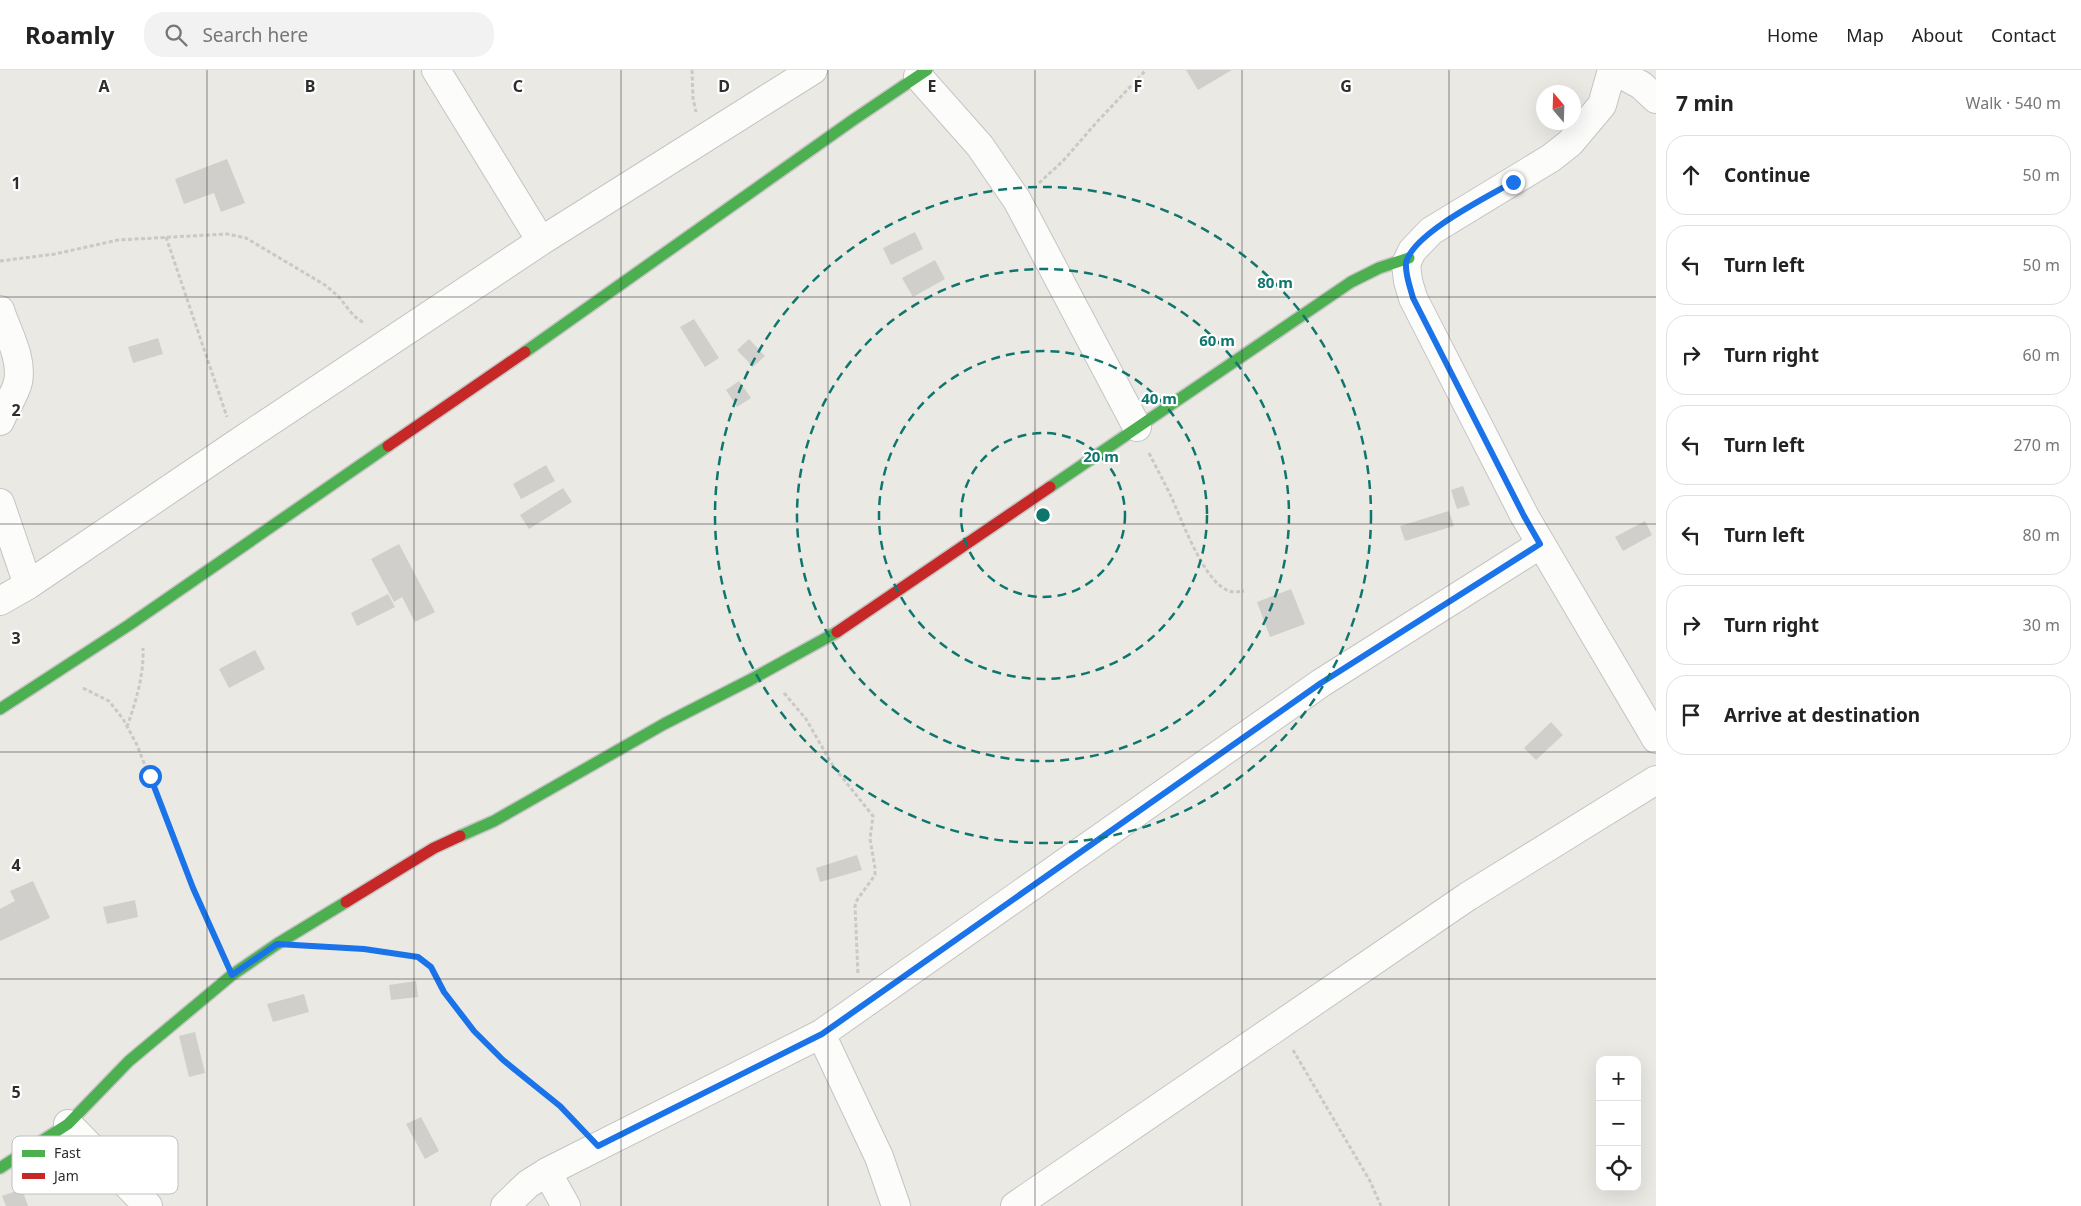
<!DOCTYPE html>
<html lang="en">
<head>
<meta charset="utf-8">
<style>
  :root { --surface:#fff; --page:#f2f2f2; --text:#222; --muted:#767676; --line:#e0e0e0 }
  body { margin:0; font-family:"Noto Sans",sans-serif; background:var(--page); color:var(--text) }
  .controls { position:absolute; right:15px; bottom:15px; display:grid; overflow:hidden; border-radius:10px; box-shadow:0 5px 20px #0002 }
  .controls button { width:45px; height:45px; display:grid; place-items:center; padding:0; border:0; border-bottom:1px solid var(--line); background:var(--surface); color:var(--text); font:25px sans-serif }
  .compass { position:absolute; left:1536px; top:15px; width:45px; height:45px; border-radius:50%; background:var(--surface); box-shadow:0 5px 20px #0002; rotate:341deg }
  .stop { position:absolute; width:15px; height:15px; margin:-11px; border:4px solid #1a73e8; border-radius:50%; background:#fff }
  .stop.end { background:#1a73e8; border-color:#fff; box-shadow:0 1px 5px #0008 }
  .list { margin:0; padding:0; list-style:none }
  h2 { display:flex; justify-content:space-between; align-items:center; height:65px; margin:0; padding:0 20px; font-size:21px }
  h2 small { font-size:16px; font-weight:400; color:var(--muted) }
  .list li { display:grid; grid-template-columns:32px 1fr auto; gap:15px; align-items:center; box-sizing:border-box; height:80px; margin:0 10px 10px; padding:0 10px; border:1px solid var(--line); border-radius:20px }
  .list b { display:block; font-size:19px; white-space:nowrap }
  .list em { font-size:16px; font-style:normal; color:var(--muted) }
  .icon { flex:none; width:28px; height:28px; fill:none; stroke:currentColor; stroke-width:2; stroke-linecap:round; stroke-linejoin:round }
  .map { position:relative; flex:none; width:1656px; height:1136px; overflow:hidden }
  header { display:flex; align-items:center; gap:30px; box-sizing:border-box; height:70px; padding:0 25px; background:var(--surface); border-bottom:1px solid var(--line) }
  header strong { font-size:24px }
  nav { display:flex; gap:28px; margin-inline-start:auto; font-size:18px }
  .search { width:350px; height:45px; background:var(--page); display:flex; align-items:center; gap:12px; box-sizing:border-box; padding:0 18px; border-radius:20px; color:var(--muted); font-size:19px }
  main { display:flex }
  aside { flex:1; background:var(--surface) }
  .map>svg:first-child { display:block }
  .building { fill:#d0cfcb }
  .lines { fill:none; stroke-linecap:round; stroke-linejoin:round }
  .street-casing { stroke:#c5c4c4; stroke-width:30 }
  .fast-casing { stroke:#c5c4c4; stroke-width:14 }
  .jam-casing { stroke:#c5c4c4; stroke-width:14 }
  .path { stroke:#c9c9c8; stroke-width:3; stroke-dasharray:4 2.5; stroke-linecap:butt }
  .street { stroke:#fcfcfb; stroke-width:28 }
  .fast { stroke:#4caf50; stroke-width:11 }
  .jam { stroke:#c62828; stroke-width:11 }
  .route { stroke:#1a73e8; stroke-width:6 }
  .grid { fill:none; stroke:#2e2e2e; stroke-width:1; stroke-opacity:0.55 }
  .ring { fill:none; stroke:#0f766e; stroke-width:2.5; stroke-dasharray:9 6 }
  .key { fill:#fff; stroke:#c0c0c0; stroke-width:1 }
  .key-label { font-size:14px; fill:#2e2e2e }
  .grid-label { font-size:16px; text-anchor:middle; font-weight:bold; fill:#2e2e2e; stroke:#fff; stroke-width:4.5; stroke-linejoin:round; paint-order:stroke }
  .centre { fill:#0f766e; stroke:#fff; stroke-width:2.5 }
  .ring-label { font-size:15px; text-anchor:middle; font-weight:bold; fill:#0f766e; stroke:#fff; stroke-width:4.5; stroke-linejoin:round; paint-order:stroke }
</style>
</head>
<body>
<header>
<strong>Roamly</strong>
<div class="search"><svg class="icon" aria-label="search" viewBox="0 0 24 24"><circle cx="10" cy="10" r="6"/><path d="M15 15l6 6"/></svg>Search here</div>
<nav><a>Home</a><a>Map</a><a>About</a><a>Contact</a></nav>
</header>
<main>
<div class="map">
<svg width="1656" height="1136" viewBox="0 0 1656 1136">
  <rect width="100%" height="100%" fill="#ebe9e4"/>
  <path class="building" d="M 1186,0 L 1232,0 L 1198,20 Z
    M 227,89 L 245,133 L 221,142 L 214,123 L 184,134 L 175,109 Z
    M 915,162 L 923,179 L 891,195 L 883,178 Z
    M 935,190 L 945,209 L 913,227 L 902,208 Z
    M 694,249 L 719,288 L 705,297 L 680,257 Z
    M 158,268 L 163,284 L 133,293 L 128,277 Z
    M 749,269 L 765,286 L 753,297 L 737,280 Z
    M 739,311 L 751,328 L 737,337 L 726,320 Z
    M 546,395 L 555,411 L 521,429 L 513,414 Z
    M 1463,416 L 1470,435 L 1457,439 L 1451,420 Z
    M 563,418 L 572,432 L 529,459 L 520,445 Z
    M 1449,441 L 1454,456 L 1405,471 L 1400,456 Z
    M 1645,451 L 1652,465 L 1623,481 L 1615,467 Z
    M 399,474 L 435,542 L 415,552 L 402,527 L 394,532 L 371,489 Z
    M 1291,519 L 1305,554 L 1270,567 L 1257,532 Z
    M 388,524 L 395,537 L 357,556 L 351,543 Z
    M 255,580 L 265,599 L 229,618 L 219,599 Z
    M 1551,652 L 1563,665 L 1536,690 L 1524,678 Z
    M 857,785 L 862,800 L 820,812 L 816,798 Z
    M 33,811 L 50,848 L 0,871 L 0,839 L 15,831 L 10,821 Z
    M 135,830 L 138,847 L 107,854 L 103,837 Z
    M 416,911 L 418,927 L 391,930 L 389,915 Z
    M 304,924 L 309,942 L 273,952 L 267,934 Z
    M 195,962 L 205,1003 L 189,1007 L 179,966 Z
    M 421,1047 L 439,1081 L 425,1089 L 406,1054 Z
    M 22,1119 L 28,1136 L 6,1136 L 2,1126 Z"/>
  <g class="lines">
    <defs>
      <path id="street" d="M 436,0 L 541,171
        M 1612,0 L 1602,35 L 1570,73 L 1551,88 L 1431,161 L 1412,181 L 1406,194 L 1408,211 L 1413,228 L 1524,445 L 1656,669
        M 1613,0 L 1641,15 L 1656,29
        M 918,6 L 980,76 L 1017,130 L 1137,357
        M 0,240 C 7,262 23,288 18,312 C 15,325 5,338 0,351
        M 0,433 L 28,515
        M 0,531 L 28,515 L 236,374 L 541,171 L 813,0
        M 821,964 L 879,1087 L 896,1136
        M 68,1054 L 148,1136
        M 547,1102 L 566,1136
        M 505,1136 L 528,1114 L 547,1102 L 821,964 L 1321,613 L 1541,474
        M 1015,1136 L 1467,827 L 1656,710"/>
      <path id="fast" d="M 525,282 L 853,50 L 927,0
        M 1050,417 L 1351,212 L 1379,198 L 1409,188
        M 0,639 L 129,555 L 388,376
        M 460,766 L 494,751 L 664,654 L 750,610 L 837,562
        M 0,1098 L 68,1054 L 129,991 L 232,905 L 277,874 L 346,832"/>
      <path id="jam" d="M 388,376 L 525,282
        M 837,562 L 1050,417
        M 346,832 L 434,778 L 460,766"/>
    </defs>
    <use href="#street" class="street-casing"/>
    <use href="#fast" class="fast-casing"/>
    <use href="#jam" class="jam-casing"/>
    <path class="path" d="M 692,0 L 693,28 L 696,42
      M 1039,113 L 1063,91 L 1096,53 L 1146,0
      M 166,167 L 227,347
      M 0,191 L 55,184 L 118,170 L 227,164 L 246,168 L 325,215 L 338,226 L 354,246 L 365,254
      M 1149,383 C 1156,397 1163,410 1170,424 C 1181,448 1202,507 1225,519 C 1231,523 1237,522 1244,521
      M 83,618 L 109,631 L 123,649 L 137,675 L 193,818 L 221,880
      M 784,623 L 806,649 L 833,696 L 873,746 L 870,769 L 875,798 L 875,805 L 857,830 L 855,836 L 858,905
      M 127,657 C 136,631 144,605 143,578
      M 328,877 L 364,879 L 418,887 C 433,895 437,910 445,923 C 451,933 458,942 466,951 C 498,991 543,1019 578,1056
      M 1293,980 L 1370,1111 L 1381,1136"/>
    <use href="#street" class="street"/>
    <use href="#fast" class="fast"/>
    <use href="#jam" class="jam"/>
  </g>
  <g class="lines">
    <path class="route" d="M 150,706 L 193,818 L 232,905 L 277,874 L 364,879 L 418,887 L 431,897 L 444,922 L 474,961 L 503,990 L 560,1036 L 598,1076 L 822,964 L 1321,613 L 1540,474 L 1524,446 L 1413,228 C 1410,217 1405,204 1406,193 C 1412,164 1487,127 1513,112"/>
  </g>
  <path class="grid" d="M 207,0 L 207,1136M 414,0 L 414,1136M 621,0 L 621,1136M 828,0 L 828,1136M 1035,0 L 1035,1136M 1242,0 L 1242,1136M 1449,0 L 1449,1136M 0,227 L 1656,227M 0,454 L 1656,454M 0,682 L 1656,682M 0,909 L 1656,909"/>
  <g class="ring">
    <circle cx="1043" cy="445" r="82"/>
    <circle cx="1043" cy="445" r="164"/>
    <circle cx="1043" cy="445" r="246"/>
    <circle cx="1043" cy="445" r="328"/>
  </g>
  <rect x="12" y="1066" width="166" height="58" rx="8" class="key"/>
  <rect x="22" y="1080" width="23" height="7" fill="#4caf50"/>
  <rect x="22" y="1103" width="23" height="6" fill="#c62828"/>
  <g class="key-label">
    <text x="54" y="1088">Fast</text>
    <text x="54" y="1111">Jam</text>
  </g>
  <g class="grid-label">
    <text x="104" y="22">A</text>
    <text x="310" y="22">B</text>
    <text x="518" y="22">C</text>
    <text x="724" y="22">D</text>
    <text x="932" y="22">E</text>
    <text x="1138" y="22">F</text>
    <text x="1346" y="22">G</text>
    <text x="16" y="119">1</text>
    <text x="16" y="346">2</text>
    <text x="16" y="574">3</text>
    <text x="16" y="801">4</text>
    <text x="16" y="1028">5</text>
  </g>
  <circle cx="1043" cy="445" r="8" class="centre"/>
  <g class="ring-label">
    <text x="1275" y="218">80 m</text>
    <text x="1217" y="276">60 m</text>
    <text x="1159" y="334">40 m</text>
    <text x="1101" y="392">20 m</text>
  </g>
</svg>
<div class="controls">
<button>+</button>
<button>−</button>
<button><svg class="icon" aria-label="locate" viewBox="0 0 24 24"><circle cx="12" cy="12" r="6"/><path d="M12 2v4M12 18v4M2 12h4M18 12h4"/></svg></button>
</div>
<svg class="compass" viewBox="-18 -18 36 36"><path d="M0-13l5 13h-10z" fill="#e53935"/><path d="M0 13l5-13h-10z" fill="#767676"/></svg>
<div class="stop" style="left:150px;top:706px"></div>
<div class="stop end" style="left:1513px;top:112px"></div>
</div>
<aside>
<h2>7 min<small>Walk · 540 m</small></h2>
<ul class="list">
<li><svg class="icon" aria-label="ahead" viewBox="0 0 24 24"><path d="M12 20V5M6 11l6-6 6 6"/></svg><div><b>Continue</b></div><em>50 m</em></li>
<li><svg class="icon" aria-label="left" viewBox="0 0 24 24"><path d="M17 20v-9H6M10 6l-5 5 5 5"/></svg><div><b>Turn left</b></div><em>50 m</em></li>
<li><svg class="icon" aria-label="right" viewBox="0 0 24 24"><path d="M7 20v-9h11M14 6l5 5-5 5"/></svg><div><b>Turn right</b></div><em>60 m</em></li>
<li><svg class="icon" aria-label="left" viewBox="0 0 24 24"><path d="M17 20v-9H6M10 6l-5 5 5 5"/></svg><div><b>Turn left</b></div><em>270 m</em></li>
<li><svg class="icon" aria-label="left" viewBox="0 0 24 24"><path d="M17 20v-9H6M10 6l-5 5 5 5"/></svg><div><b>Turn left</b></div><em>80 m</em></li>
<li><svg class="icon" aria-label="right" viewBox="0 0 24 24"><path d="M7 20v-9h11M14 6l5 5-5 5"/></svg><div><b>Turn right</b></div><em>30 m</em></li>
<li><svg class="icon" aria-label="arrive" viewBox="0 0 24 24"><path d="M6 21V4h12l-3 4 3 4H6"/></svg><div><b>Arrive at destination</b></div></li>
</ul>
</aside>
</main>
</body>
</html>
